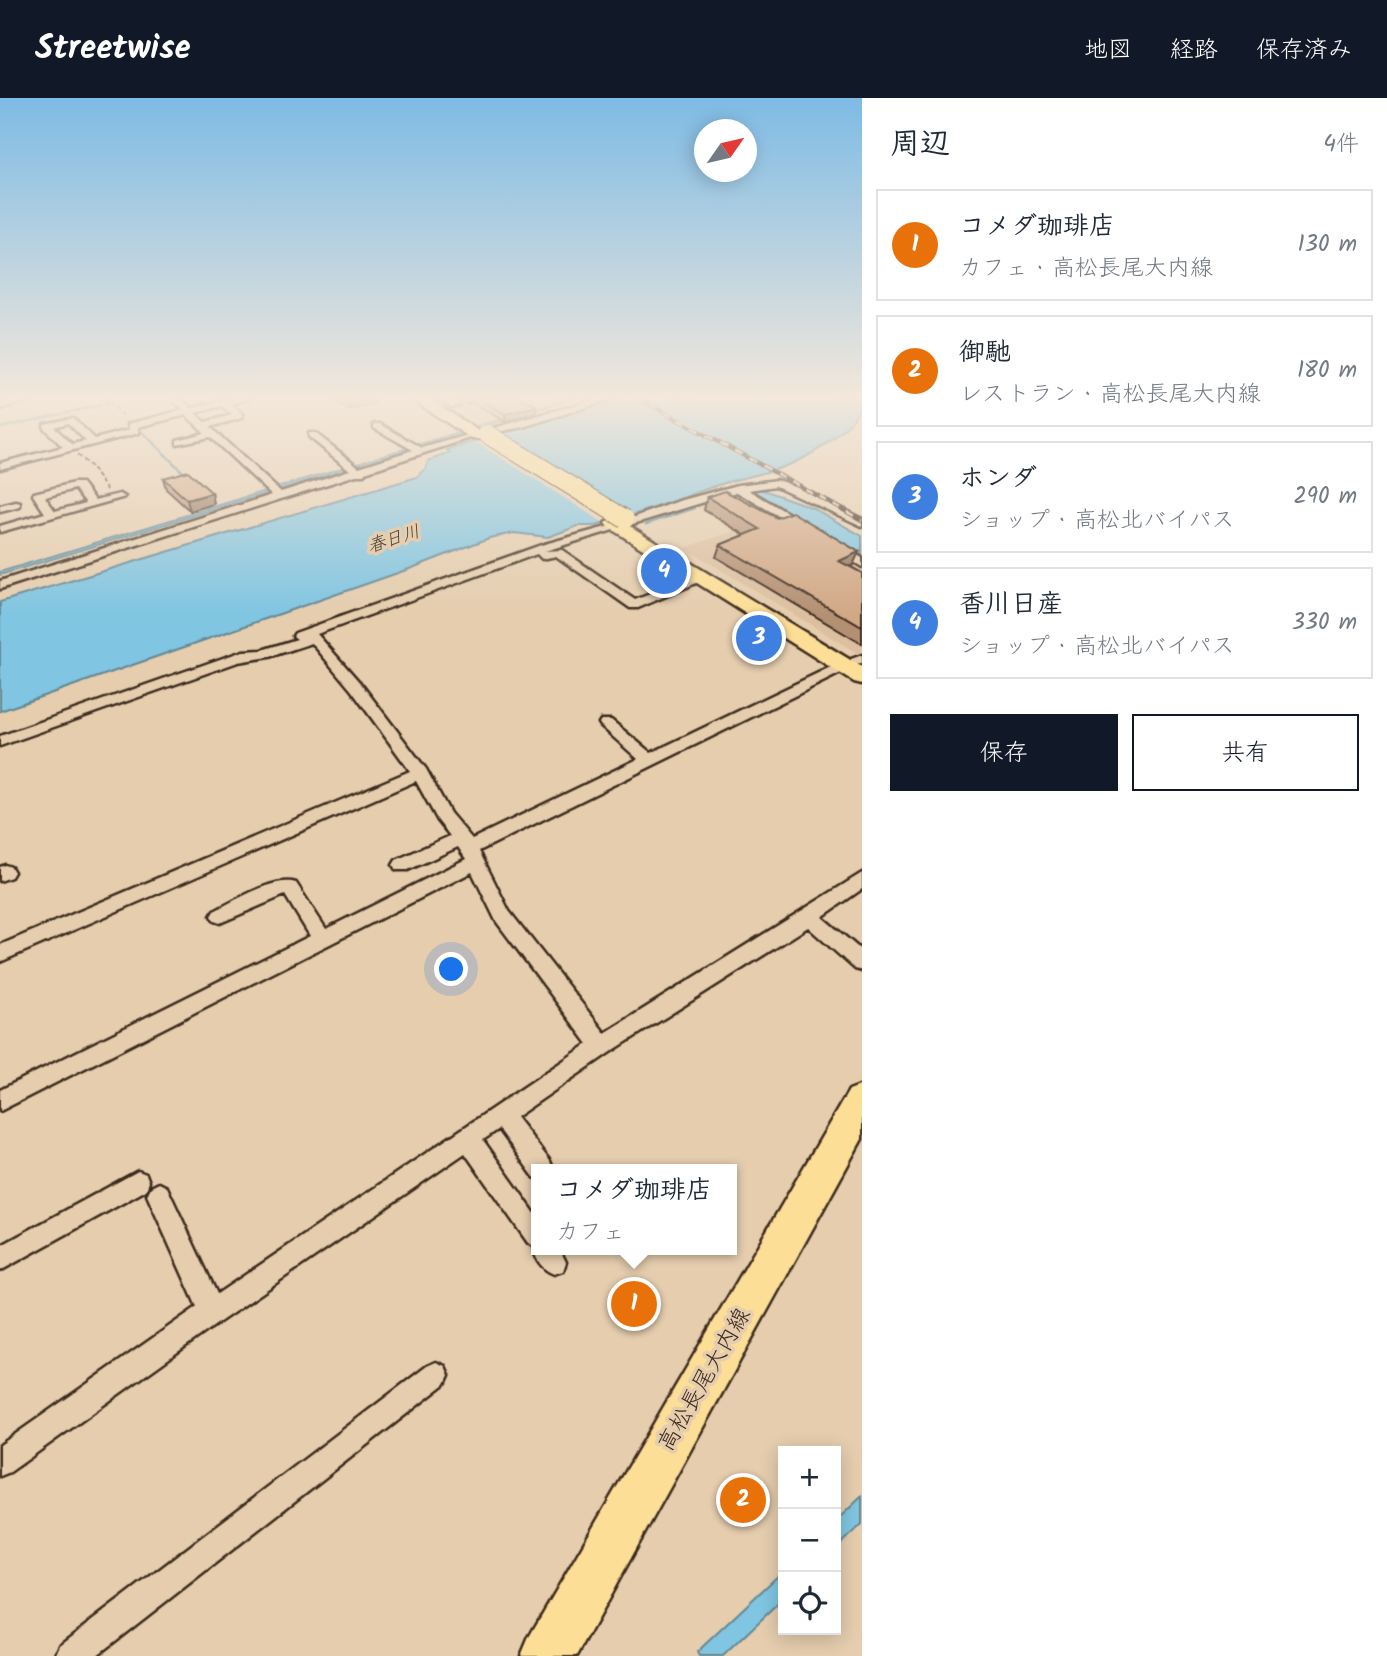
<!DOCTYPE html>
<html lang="ja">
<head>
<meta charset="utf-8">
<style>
  :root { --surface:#fff; --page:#f6f6f7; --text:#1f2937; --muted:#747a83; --line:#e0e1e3; --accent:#111827 }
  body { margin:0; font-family:Kalam,"Klee One",sans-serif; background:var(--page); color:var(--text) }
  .controls { position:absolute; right:21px; bottom:21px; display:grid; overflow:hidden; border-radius:0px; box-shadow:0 4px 18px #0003 }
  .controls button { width:63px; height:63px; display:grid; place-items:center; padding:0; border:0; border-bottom:2px solid var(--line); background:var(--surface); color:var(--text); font:35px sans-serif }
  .compass { position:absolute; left:694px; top:21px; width:63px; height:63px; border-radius:50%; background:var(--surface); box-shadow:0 4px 18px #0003; rotate:56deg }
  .you { position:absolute; left:452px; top:872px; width:24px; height:24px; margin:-18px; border:5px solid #fff; border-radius:50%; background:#1a73e8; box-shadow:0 0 0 10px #1a73e833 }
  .badge { display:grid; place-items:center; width:46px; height:46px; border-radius:50%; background:var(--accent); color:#fff; font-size:23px; font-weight:700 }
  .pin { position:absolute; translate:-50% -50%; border:4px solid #fff; box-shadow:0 2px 7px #0006 }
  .popup { position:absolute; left:531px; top:1066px; width:206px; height:91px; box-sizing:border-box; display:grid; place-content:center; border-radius:0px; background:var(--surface); filter:drop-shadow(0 2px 5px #0005); font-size:23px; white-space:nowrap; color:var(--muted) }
  .popup b { font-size:26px; color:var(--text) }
  .popup::after { content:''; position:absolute; left:50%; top:100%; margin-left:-14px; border:14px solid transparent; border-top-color:var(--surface) }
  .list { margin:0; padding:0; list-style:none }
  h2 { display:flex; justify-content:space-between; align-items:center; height:91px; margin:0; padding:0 28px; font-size:30px }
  h2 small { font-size:23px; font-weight:400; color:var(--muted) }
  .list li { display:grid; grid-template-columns:46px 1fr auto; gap:21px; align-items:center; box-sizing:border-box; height:112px; margin:0 14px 14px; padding:0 14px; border:2px solid var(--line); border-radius:0px }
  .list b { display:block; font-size:26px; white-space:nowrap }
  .list p { margin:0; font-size:23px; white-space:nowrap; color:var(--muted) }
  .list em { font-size:23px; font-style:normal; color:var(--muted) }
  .actions { display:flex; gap:14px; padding:21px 28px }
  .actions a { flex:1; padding:16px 0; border:2px solid var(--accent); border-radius:0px; text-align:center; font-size:24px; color:var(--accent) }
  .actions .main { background:var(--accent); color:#fff }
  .icon { flex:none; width:38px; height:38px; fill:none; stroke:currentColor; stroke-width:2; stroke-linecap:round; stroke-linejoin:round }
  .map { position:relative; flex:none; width:862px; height:1558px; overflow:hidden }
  header { display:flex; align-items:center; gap:42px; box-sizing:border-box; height:98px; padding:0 35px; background:var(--accent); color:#fff }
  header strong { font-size:33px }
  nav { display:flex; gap:38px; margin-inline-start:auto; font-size:24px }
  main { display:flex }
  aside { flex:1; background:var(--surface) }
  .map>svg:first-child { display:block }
  .built { fill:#dcbf9f }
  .water { fill:#80c5e1; stroke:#648793; stroke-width:2 }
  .pier { fill:#e5cdae }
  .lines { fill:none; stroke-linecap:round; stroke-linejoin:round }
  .stream { stroke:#648793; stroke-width:2.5 }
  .minor-casing { stroke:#3b2a1e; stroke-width:5 }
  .primary-casing { stroke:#3b2a1e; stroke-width:5 }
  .trunk-casing { stroke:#3b2a1e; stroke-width:5 }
  .path { stroke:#3b2a1e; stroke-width:2; stroke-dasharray:4.5 2.5; stroke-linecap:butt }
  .minor { fill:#e5cdae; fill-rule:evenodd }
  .primary { fill:#fcde96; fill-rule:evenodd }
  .trunk { fill:#fcde96; fill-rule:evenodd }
  .rail-casing { stroke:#3b2a1e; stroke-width:4.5 }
  .rail { stroke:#e5cdae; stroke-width:2.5; stroke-dasharray:8; stroke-linecap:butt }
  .trunk-bridge-casing { stroke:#3b2a1e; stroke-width:20; stroke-linecap:butt }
  .trunk-bridge { stroke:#fcde96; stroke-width:18 }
  .wall { fill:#b49073; stroke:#3b2a1e; stroke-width:2 }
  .shaded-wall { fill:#92765e; stroke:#3b2a1e; stroke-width:2 }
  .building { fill:#d1a886; stroke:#3b2a1e; stroke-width:2 }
  .labels { text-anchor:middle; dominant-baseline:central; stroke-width:7; stroke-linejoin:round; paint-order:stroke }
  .far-water-label { font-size:18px; font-style:italic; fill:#45413b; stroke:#e5cdae }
  .near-street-label { font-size:23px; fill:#3b2a1e; stroke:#e5cdae }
</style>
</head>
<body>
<header>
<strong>Streetwise</strong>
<nav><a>地図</a><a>経路</a><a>保存済み</a></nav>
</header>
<main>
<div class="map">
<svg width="862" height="1558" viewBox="0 0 862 1558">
  <rect width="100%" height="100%" fill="#e5cdae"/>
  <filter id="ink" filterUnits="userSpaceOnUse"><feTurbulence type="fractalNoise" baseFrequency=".0143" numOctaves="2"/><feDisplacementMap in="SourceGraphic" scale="14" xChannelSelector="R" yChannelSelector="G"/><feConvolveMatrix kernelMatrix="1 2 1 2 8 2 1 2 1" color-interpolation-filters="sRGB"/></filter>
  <g filter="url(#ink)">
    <path class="built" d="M 499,299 L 574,299 L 481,326 L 457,311 Z
      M 736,393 L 862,467 L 862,558 L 685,450 L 734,433 L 692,406 Z"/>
    <path class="water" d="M 574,299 L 580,299 L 0,477 L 0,474 Z
      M 616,299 L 862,299 C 858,332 809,360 780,370 C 760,377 739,380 718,387 C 678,401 636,417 595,428 L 578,428 L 548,439 L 514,435 L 489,440 L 412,470 L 0,613 L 0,504 L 417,379 L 426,370 L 428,363 L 450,355 L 447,352 Z
      M 758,390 L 811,409 L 862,438 L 862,459 L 751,394 Z
      M 862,1398 L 862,1426 L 836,1451 L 836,1423 Z
      M 783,1473 L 783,1501 L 723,1558 L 699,1558 L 697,1554 Z"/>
    <path class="pier" d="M 632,299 L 639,299 L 778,374 L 773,376 Z
      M 494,334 L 632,418 L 607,427 L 471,341 Z"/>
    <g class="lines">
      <path class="stream" d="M 135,327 L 186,377
        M 0,330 L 112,304
        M 646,426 L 695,410"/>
      <defs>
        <path id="minor" d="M 28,299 L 45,299 L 0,311 L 0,305 Z
          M 170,299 L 179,299 L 191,310 L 237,299 L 253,299 L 231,306 L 242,316 L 242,320 L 210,329 L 281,394 L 350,372 L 309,339 L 309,335 L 315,335 L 359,369 L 413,352 L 374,330 L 374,326 L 380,326 L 422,350 L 604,299 L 618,299 L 523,329 L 477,338 L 365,374 L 364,377 L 356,377 L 0,491 L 0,483 L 272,397 L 210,339 L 177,346 L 177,342 L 205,335 L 186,317 L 138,329 L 139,335 L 0,371 L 0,365 L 63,349 L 44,330 L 44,326 L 73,320 L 95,341 L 129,332 L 128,326 L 183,312 ZM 222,308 L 232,317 L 205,324 L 195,315 ZM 68,325 L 86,343 L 72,346 L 54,329 Z
          M 438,299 L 448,299 L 460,307 L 452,309 Z
          M 777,382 L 800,390 L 862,421 L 862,428 L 776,388 L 749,392 L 811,429 L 801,431 L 737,394 L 545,453 L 562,452 L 635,502 L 698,477 L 708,480 L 638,510 L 630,510 L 556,458 L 542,461 L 537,456 L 317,536 L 362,587 L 426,671 L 450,715 L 472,741 L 638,661 L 601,628 L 599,625 L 601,622 L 611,622 L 651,655 L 839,565 L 849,565 L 849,571 L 479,753 L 509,813 L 605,935 L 862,775 L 862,791 L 822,819 L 862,853 L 862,873 L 855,871 L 808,829 L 609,955 L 516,1019 L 550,1063 L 553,1071 L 536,1071 L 536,1080 L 534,1079 L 499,1031 L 483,1042 L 536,1117 L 536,1152 L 560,1152 L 566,1164 L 563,1173 L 554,1176 C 543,1172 533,1160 535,1149 L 528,1145 L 465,1055 L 221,1223 L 10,1374 L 0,1378 L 0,1347 L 197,1209 L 147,1097 L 151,1089 L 159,1085 L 167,1089 L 217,1196 L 588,946 L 496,823 L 472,774 L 0,1013 L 0,992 L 310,838 L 285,797 L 220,825 L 214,823 L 211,818 L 214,813 C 235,803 274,778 296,785 L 326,831 L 466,761 L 458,749 L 408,772 L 396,772 L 393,767 L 396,762 L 450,738 L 438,723 L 416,683 L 0,864 L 0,847 L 410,673 L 352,593 L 312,545 L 269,559 L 238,564 L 0,648 L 0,638 L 243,553 L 262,552 L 297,541 L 293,538 L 295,535 L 541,447 L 610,428 L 679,403 L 738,387 Z
          M 74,385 L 82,385 L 95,402 L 120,396 L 125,399 L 0,434 L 0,428 L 45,415 L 33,397 L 34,395 ZM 75,391 L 86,405 L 55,413 L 45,399 Z
          M 16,404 L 20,405 L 20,409 L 0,414 L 0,408 Z
          M 833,447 L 841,447 L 862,460 L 862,469 L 833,451 Z
          M 862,557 L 862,566 L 851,567 L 851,561 Z
          M 5,767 L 11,769 L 14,774 L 11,779 L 0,783 L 0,769 Z
          M 138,1073 L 146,1076 L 149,1084 L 146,1092 L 0,1173 L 0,1148 Z
          M 436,1264 L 445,1268 L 449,1277 L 445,1286 L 96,1558 L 55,1558 L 60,1547 L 427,1268 Z"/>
        <path id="primary" d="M 862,987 L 862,1041 L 577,1558 L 521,1558 L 529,1539 L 849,992 Z"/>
        <path id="trunk" d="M 408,299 L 427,299 L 486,338 L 484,341 L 472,341 Z
          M 615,419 L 862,569 L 862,586 L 854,584 L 608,429 L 605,425 Z"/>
      </defs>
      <use href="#minor" class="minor-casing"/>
      <use href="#primary" class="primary-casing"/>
      <use href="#trunk" class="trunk-casing"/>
      <path class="path" d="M 105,299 L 124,319
        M 76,313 L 110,305
        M 77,357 L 92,370 L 107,392"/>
      <use href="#minor" class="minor"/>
      <use href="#primary" class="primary"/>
      <use href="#trunk" class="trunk"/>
      <defs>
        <path id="rail" d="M 636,299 L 862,422"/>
      </defs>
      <use href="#rail" class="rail-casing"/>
      <use href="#rail" class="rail"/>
      <defs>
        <path id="trunk-bridge" d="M 487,336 L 625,421"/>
      </defs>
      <use href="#trunk-bridge" class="trunk-bridge-casing"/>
      <use href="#trunk-bridge" class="trunk-bridge"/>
    </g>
    <path class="wall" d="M 325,299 L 376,299 L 376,305 L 349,312 Z
      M 453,299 L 521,299 L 536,308 L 536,315 L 505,324 L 473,305 L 467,307 Z
      M 163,380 L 212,395 L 214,406 L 190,413 L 166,391 Z
      M 707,399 L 853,467 L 850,468 L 862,475 L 862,546 L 716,459 L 720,447 L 745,437 L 704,412 Z"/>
    <path class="shaded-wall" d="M 359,299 L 376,299 L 376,305 L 349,312 L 349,302 Z
      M 467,299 L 474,299 L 473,305 L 467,307 Z
      M 536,308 L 536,315 L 505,324 L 505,316 Z
      M 212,395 L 214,406 L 190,413 L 187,402 Z
      M 859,454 L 853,467 L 833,476 L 839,463 Z"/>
    <path class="building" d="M 343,299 L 359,299 L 349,302 Z
      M 476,299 L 521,299 L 536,308 L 505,316 Z
      M 188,373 L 212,395 L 187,402 L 163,380 Z
      M 725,393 L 777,420 L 792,414 L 859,454 L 839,463 L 862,475 L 862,529 L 720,447 L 760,431 L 707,399 Z"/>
  </g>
  <linearGradient id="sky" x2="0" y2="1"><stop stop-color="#7ebbe5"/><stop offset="0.58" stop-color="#f3e8db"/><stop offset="1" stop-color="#f3e8db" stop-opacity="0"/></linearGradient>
  <rect width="862" height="517" fill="url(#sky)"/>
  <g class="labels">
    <g class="far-water-label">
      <text transform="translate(394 442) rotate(-18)">春日川</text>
    </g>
    <g class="near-street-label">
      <text transform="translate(705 1282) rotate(-60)">高松長尾大内線</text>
    </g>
  </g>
</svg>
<div class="controls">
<button>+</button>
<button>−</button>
<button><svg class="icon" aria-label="locate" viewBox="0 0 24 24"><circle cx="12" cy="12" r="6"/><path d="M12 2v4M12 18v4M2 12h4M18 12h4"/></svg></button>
</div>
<svg class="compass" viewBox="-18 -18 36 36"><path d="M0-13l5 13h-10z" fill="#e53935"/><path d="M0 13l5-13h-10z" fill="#747a83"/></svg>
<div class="you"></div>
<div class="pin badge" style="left:634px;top:1206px;background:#e8710a">1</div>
<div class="popup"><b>コメダ珈琲店</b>カフェ</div>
<div class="pin badge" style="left:743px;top:1402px;background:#e8710a">2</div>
<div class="pin badge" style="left:759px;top:540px;background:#3f7fe0">3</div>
<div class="pin badge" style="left:664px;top:473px;background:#3f7fe0">4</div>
</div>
<aside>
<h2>周辺<small>4件</small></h2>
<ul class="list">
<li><span class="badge" style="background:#e8710a">1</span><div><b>コメダ珈琲店</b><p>カフェ · 高松長尾大内線</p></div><em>130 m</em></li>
<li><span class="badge" style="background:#e8710a">2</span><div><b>御馳</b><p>レストラン · 高松長尾大内線</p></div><em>180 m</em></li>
<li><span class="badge" style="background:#3f7fe0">3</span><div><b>ホンダ</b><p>ショップ · 高松北バイパス</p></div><em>290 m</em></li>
<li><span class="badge" style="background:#3f7fe0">4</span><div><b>香川日産</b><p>ショップ · 高松北バイパス</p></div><em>330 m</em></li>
</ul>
<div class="actions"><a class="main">保存</a><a>共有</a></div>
</aside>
</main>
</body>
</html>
